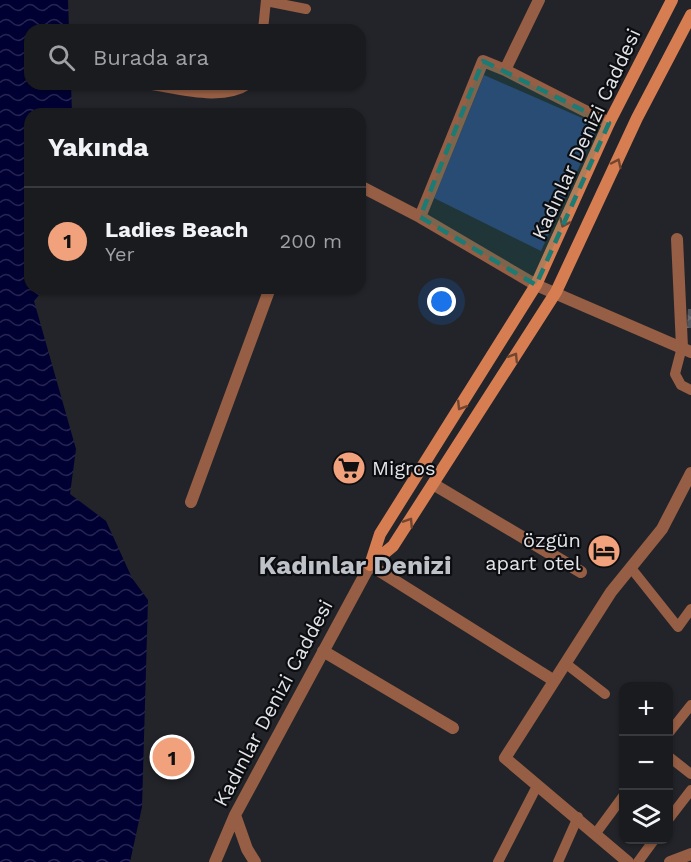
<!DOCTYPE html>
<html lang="tr">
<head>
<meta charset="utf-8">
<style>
  :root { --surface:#1a1b1f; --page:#27282c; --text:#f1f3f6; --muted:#9fa1a4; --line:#38393d; --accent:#f1a17c }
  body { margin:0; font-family:"Work Sans",sans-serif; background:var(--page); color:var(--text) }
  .controls { position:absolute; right:18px; bottom:18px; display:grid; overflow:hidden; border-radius:12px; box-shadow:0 2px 4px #0004 }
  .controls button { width:54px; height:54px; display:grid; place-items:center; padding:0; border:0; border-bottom:2px solid var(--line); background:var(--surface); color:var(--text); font:30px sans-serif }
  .you { position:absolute; left:442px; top:302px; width:21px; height:21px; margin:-15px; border:4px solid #fff; border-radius:50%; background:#1a73e8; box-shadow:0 0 0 9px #1a73e833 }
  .badge { display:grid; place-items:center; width:39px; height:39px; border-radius:50%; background:var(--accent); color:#111; font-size:20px; font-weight:700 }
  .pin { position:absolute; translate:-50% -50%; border:3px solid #fff; box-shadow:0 2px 6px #0006 }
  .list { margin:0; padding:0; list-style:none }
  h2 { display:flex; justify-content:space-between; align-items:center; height:78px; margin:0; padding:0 24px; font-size:26px }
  h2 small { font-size:20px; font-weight:400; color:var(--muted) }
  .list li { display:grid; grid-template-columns:39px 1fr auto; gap:18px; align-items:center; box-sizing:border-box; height:108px; padding:0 24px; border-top:2px solid var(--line) }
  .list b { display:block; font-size:22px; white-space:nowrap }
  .list p { margin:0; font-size:20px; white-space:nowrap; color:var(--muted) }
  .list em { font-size:20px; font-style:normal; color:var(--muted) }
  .icon { flex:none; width:33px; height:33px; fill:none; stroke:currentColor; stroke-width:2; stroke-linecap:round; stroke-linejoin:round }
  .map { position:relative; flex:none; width:691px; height:862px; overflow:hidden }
  .search { position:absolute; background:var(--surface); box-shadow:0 2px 4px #0004; left:24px; top:24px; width:342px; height:66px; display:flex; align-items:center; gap:15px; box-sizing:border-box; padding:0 21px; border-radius:18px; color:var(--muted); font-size:22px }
  .panel { position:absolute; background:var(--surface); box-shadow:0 2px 4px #0004; left:24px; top:108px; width:342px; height:186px; border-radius:18px }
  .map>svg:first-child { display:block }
  .green { fill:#2c4074 }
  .water { fill:url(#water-waves) }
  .building { fill:url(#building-cross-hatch) }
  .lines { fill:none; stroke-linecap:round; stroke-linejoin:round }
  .lane { stroke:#965e44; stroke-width:10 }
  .street { stroke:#965e44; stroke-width:12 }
  .secondary { stroke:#d77d52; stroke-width:12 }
  .oneway { stroke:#724531 }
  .marked { fill:#1a7c74; fill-opacity:0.2; stroke:#1a7c74; stroke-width:4.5; stroke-dasharray:12 8; stroke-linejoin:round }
  .labels { text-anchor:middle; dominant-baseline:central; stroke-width:4.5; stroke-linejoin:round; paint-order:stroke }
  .street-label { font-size:20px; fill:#e3e4e8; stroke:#0c0d10 }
  .poi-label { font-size:20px; fill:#e3e4e8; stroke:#0c0d10; text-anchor:start }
  .district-label { font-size:26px; font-weight:bold; fill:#bec1c8; stroke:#0c0d10 }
</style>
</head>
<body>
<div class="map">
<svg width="691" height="862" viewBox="0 0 691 862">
  <defs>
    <pattern id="water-waves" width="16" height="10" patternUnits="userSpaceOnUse" patternTransform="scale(1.5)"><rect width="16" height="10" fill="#010033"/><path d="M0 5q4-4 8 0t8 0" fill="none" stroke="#262551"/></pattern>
    <pattern id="building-cross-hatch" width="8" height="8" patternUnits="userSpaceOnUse" patternTransform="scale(1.5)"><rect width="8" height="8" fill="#53555c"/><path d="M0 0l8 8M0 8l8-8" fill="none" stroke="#6c6d73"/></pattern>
  </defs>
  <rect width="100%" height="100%" fill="#222429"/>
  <path class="green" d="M 484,75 L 598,125 L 541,251 L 434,198 Z"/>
  <path class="water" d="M 0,0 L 68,0 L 69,30 L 30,30 L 30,84 L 71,84 L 72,114 L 30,114 L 30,288 L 45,288 L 34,301 L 76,449 L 70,494 L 106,521 L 132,578 L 148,600 L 142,807 L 130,862 L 0,862 Z"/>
  <path class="building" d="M 688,309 L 691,309 L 691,328 L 687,328 Z"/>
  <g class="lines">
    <path class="lane" d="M 266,1 L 306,9
      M 263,30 L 266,0
      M 145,84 C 176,88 222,103 249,84
      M 682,347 L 675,374 L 681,385 L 691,390
      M 631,568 L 678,627 L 691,609
      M 565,663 L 605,694
      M 668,734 L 691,705
      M 668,756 L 691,774
      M 668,820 L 691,790
      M 596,833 L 624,795
      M 498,862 L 537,786
      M 558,862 L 578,817
      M 638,862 L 654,840"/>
    <path class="street" d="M 539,0 L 505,70 L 609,123
      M 360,186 L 420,217 L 536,285 L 691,352
      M 420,217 L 483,61 L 505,70
      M 677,239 L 682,347
      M 433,484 L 581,572
      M 191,502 L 270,288
      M 323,651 L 453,728
      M 235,815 L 247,849 L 255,862
      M 215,862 L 235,815 L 370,565 L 553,680
      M 628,862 L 505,758 L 611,592 L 662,529 L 691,473
      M 670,862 L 691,854"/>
    <path class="secondary" d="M 371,564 L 393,546 L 556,292 L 637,118 L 691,15
      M 370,565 L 380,534 L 536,285 L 609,123 L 672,0"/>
  </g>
  <defs><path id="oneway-chevron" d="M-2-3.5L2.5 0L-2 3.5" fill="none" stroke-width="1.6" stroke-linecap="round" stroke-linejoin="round" transform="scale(1.5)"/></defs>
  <g class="oneway">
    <use href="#oneway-chevron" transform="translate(617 163) rotate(-65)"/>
    <use href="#oneway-chevron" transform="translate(564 223) rotate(114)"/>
    <use href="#oneway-chevron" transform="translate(514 357) rotate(-58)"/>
    <use href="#oneway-chevron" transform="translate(461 406) rotate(122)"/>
    <use href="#oneway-chevron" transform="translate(409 522) rotate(-57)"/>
  </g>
  <path class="marked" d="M 483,61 L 609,123 L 536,285 L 420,217 Z"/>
  <defs>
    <symbol id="supermarket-disc" viewBox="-11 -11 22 22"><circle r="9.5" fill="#f1a17c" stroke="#0c0d10"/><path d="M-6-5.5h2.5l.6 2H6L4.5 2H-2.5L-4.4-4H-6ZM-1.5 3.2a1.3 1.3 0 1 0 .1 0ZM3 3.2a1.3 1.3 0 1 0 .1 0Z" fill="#111"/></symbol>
    <symbol id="hotel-disc" viewBox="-11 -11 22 22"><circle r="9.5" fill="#f1a17c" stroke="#0c0d10"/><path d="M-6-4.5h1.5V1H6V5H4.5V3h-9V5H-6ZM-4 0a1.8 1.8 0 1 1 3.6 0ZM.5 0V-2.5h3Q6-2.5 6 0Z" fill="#111"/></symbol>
  </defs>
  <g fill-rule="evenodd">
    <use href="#supermarket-disc" x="330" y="449" width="38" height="38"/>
    <use href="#hotel-disc" x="585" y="532" width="38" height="38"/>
  </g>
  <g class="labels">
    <g class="street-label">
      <text transform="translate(586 134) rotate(-65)">Kadınlar Denizi Caddesi</text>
      <text transform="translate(273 703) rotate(-62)">Kadınlar Denizi Caddesi</text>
    </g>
    <g class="poi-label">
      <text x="372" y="468">Migros</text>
      <text x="581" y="540" text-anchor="end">özgün<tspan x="581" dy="23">apart otel</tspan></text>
    </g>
    <g class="district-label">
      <text x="355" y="565">Kadınlar Denizi</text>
    </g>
  </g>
</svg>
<div class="controls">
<button>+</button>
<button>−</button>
<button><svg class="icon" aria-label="layers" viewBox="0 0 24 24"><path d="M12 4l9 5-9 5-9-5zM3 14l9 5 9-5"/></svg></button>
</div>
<div class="you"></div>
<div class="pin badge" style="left:172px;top:757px">1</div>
<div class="search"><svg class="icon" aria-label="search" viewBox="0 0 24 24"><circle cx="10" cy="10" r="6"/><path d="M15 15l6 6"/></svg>Burada ara</div>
<section class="panel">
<h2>Yakında<small></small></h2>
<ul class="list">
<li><span class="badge">1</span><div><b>Ladies Beach</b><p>Yer</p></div><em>200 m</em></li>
</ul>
</section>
</div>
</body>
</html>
